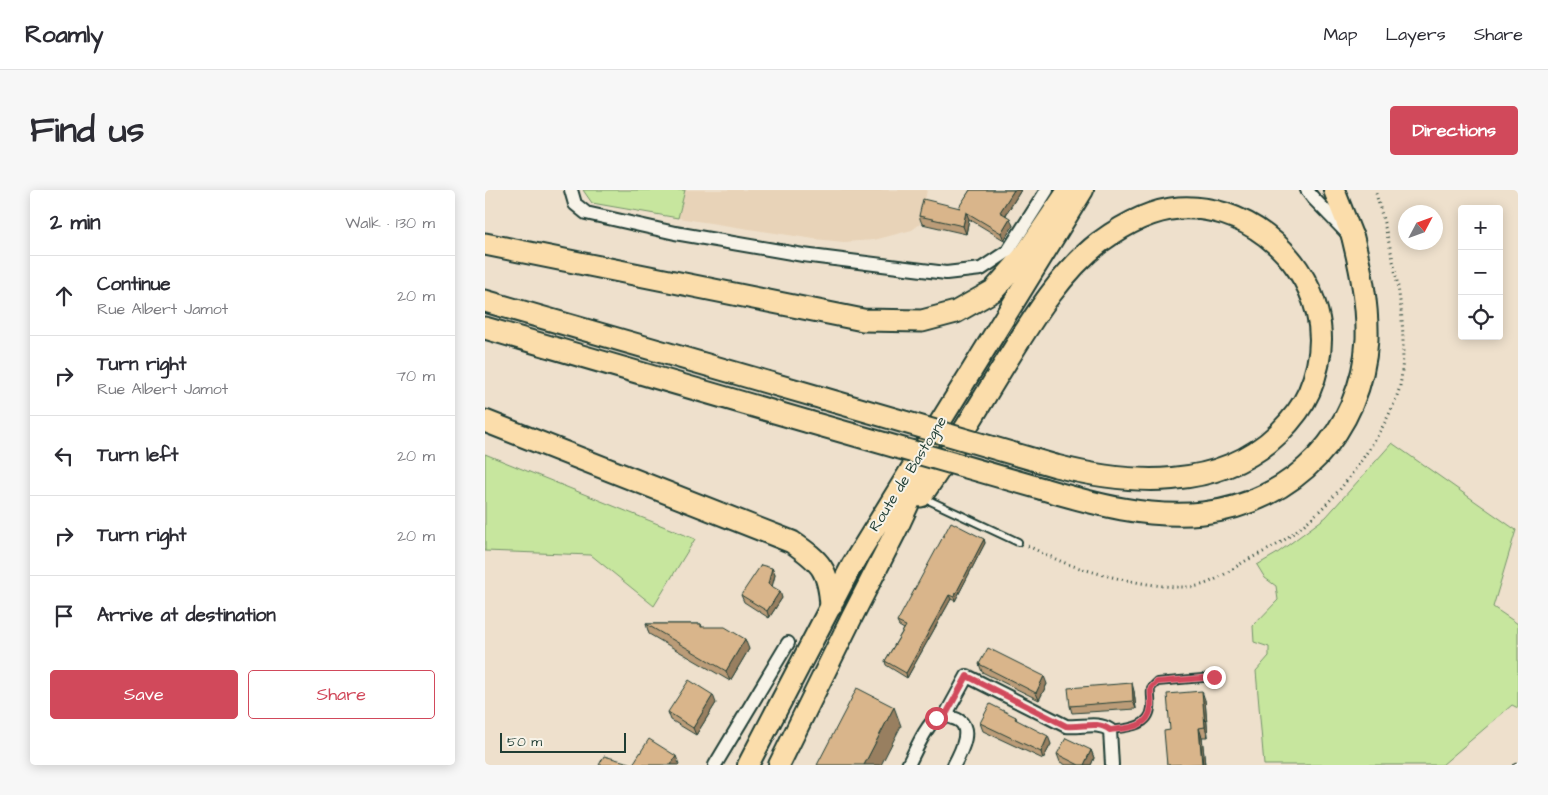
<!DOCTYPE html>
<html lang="en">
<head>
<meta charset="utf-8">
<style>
  :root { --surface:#fff; --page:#f7f7f7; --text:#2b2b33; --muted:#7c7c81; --line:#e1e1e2; --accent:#d1495b }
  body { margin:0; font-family:"Architects Daughter",sans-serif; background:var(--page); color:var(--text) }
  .controls { position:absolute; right:15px; top:15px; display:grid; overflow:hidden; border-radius:5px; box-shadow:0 2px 12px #0003 }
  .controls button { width:45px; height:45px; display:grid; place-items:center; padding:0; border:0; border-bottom:1px solid var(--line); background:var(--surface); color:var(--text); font:25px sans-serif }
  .compass { position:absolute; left:913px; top:15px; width:45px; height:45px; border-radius:50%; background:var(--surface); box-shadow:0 2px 12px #0003; rotate:49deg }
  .scale { position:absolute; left:15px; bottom:12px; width:126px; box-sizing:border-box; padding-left:5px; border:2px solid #1f3d34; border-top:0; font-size:14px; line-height:18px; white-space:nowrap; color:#1f3d34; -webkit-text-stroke:4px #f7f3e8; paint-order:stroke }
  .stop { position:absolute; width:15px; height:15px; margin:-11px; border:4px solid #d1495b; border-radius:50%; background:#fff }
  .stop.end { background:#d1495b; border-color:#fff; box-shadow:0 1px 5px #0008 }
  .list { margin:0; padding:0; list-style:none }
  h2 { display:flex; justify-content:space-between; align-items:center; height:65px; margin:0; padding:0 20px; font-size:21px }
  h2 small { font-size:16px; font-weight:400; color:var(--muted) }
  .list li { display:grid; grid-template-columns:32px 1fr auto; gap:15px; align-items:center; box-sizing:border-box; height:80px; padding:0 20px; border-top:1px solid var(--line) }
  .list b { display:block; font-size:19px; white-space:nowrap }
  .list p { margin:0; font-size:16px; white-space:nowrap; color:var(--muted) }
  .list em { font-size:16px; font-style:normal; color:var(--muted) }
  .actions { display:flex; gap:10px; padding:15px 20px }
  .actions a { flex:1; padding:11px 0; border:1px solid var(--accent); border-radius:5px; text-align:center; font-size:18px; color:var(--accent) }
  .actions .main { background:var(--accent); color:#fff }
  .icon { flex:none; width:28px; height:28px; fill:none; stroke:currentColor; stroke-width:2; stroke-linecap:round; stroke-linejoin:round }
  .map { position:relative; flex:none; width:1033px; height:575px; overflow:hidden; border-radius:5px }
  header { display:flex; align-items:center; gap:30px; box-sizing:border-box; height:70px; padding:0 25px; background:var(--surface); border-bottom:1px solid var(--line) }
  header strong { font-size:24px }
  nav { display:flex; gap:28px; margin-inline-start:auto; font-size:18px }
  .intro { display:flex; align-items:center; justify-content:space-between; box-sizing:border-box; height:120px; padding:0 30px }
  h1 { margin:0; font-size:35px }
  .button { padding:12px 22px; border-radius:5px; background:var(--accent); color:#fff; font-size:18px; font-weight:700 }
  main { display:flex; gap:30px; padding:0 30px }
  aside { flex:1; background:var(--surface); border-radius:5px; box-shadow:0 2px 12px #0003 }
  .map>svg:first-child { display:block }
  .built { fill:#e8d3b8 }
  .green { fill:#c7e69e; stroke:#739269 }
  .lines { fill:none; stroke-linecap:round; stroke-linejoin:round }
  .service-casing { stroke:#1f3d34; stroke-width:10 }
  .minor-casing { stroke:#1f3d34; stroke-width:16 }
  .primary-casing { stroke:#1f3d34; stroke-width:24 }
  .trunk-casing { stroke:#1f3d34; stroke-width:25 }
  .path { stroke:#1f3d34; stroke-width:3; stroke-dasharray:1 4; stroke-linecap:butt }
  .service { stroke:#f7f3e8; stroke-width:6 }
  .minor { stroke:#f7f3e8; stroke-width:12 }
  .primary { stroke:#fbddab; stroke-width:20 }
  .trunk { stroke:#fbddab; stroke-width:21 }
  .trunk-bridge-casing { stroke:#1f3d34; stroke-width:25; stroke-linecap:butt }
  .trunk-bridge { stroke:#fbddab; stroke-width:21 }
  .wall { fill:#bb9c78; stroke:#1f3d34 }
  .shaded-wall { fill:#987f61; stroke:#1f3d34 }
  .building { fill:#d9b58b; stroke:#1f3d34 }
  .route { stroke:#d1495b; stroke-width:6 }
  .labels { text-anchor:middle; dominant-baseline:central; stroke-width:4; stroke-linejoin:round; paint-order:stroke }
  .street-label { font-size:15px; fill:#1f3d34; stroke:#f7f3e8 }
</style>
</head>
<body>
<header>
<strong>Roamly</strong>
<nav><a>Map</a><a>Layers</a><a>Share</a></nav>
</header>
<div class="intro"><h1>Find us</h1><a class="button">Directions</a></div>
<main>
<aside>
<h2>2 min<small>Walk · 130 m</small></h2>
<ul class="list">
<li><svg class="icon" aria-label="ahead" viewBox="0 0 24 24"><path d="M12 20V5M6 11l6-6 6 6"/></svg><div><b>Continue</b><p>Rue Albert Jamot</p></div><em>20 m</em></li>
<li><svg class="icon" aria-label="right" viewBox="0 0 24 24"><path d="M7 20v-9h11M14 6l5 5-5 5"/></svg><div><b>Turn right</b><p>Rue Albert Jamot</p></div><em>70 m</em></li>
<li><svg class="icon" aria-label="left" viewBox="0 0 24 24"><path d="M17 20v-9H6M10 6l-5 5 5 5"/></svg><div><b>Turn left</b></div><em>20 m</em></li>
<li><svg class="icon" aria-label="right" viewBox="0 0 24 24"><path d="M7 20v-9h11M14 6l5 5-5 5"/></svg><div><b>Turn right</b></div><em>20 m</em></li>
<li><svg class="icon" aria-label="arrive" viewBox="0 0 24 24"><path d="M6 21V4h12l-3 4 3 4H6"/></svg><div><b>Arrive at destination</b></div></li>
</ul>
<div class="actions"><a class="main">Save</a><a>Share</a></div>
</aside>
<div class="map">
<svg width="1033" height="575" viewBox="0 0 1033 575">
  <rect width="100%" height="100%" fill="#eee0cc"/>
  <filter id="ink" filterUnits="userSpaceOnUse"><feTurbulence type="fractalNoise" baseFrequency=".02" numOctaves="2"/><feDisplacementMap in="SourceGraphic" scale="10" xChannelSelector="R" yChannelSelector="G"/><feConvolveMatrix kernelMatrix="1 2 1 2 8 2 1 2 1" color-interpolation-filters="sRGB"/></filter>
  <g filter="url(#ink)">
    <path class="built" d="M 200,0 L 442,0 L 435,34 L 427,40 L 389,50 L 359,52 L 329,49 L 193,28 Z"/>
    <path class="green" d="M 98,0 L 200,0 L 193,28 L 107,13 Z
      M 907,253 L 1031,340 L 1008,417 L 1033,434 L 1033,518 L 1027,515 L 957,575 L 779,575 L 771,481 L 784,466 L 784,457 L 769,452 L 768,436 L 793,410 L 791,396 L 780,388 L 772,375 L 791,364 L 841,327 Z
      M 0,264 L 210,349 L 169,416 L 106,365 L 0,361 Z"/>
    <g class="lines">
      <defs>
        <path id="service" d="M 439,308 L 533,352
          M 625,540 C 640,538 664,538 666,518 C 667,511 665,504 666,498 L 672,492 L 729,487"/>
        <path id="minor" d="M 86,0 L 90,14 L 101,23 L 190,43 L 318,65 L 461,83 L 496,79 L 523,61 L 562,0
          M 822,0 L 828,8 L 862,43
          M 460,526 L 482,486 L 581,536 C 596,538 612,531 625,540 L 627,575
          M 230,575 L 303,453
          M 423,575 C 429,564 442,533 452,528 C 457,525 463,526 468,528 C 491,534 476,562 469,575"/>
        <path id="primary" d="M 849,0 L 868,48
          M 263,575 L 367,375 L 598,0
          M 294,575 L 367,427 L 411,341 L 437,285"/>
        <path id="trunk" d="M 0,54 L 378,130 L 437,131 L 471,122 L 508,101 L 540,65 L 584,0
          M 0,111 L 337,208
          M 0,138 L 324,232
          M 0,231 L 307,352 C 336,372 344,380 346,416
          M 558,299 C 609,314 664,329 718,323 C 809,313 877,241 882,149 C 883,114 876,81 868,48
          M 436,306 C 467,263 493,217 521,172 C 547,130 575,83 615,52 C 637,36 666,20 694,18 C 757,14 817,61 832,122 C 839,149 835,176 824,202 C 817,218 806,231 793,244 C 734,301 644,295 571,276"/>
      </defs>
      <use href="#service" class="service-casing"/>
      <use href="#minor" class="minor-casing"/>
      <use href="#primary" class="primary-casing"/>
      <use href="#trunk" class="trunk-casing"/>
      <path class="path" d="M 543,356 C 560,364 577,373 595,378 C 626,388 671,398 703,397 C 723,397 741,383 757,373 C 772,364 790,358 803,347 C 822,333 841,316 856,298 C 876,273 912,221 916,190 C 924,125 907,61 890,0"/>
      <use href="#service" class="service"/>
      <use href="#minor" class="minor"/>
      <use href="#primary" class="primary"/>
      <use href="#trunk" class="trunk"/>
      <defs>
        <path id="trunk-bridge" d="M 337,208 L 571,276
          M 324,232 L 558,299"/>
      </defs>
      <use href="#trunk-bridge" class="trunk-bridge-casing"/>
      <use href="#trunk-bridge" class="trunk-bridge"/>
    </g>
    <path class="wall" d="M 485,0 L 536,0 L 521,25 L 528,36 L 519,50 L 484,29 L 481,44 L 437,34 L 434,26 L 474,18 Z
      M 499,349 L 500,353 L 470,411 L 466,409 L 422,488 L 401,475 L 400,471 L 419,439 L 414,436 L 412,432 Z
      M 287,378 L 290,385 L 287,396 L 297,408 L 284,428 L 259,412 L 256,405 Z
      M 161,434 L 216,434 L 217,437 L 264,459 L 245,491 L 164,444 Z
      M 494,474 L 562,494 L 554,510 L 497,482 Z
      M 649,501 L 651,519 L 587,523 L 585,516 Z
      M 720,510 L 723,547 L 717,547 L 720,575 L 682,575 L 685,540 Z
      M 231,513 L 211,545 L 186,530 L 183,522 Z
      M 531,527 L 532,531 L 566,554 L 558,569 L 498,541 L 495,533 Z
      M 606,560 L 609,568 L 606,575 L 581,575 L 575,572 L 572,564 Z"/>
    <path class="shaded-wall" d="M 529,0 L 536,0 L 518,29 L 515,22 Z
      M 481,22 L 484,29 L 481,44 L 478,36 Z
      M 525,28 L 528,36 L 519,50 L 516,43 Z
      M 499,349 L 500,353 L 470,411 L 469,407 Z
      M 287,378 L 290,385 L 286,401 L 283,394 Z
      M 295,401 L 297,408 L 284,428 L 282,421 Z
      M 464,405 L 466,409 L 422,488 L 421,483 Z
      M 260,449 L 264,459 L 245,491 L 241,481 Z
      M 559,486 L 562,494 L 554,510 L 551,503 Z
      M 647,493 L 649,501 L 651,519 L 648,511 Z
      M 717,501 L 720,510 L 723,547 L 720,537 Z
      M 228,505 L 231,513 L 211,545 L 208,538 Z
      M 409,517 L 416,536 L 396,575 L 379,575 Z
      M 714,538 L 717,547 L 720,575 L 718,575 Z
      M 563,546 L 566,554 L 558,569 L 556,562 Z
      M 606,560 L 609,568 L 606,575 L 599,575 Z
      M 191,566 L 194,574 L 193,575 L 186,575 Z"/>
    <path class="building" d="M 485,0 L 529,0 L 515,22 L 525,28 L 516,43 L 481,22 L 478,36 L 434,26 L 438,9 L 475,18 L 474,17 Z
      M 466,332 L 499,349 L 469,407 L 464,405 L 421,483 L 400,471 L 421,436 L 412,432 Z
      M 276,375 L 287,378 L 283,394 L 295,401 L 282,421 L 256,405 Z
      M 161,434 L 216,434 L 216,437 L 240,437 L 260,449 L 241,481 Z
      M 503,458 L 559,486 L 551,503 L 494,474 Z
      M 204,490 L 228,505 L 208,538 L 183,522 Z
      M 647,493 L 648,511 L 585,516 L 583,498 Z
      M 372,498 L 409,517 L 379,575 L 332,575 Z
      M 717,501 L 720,537 L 714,538 L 717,574 L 682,575 L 679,541 L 685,540 L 682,504 Z
      M 505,514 L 531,527 L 530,529 L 563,546 L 556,562 L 495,533 Z
      M 581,548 L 606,560 L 599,575 L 594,575 L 572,564 Z
      M 164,549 L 191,566 L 186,575 L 114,575 L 119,566 L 148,574 Z
      M 1033,572 L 1033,575 L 1027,575 Z"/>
  </g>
  <g class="lines" filter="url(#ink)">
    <path class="route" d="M 451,528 L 460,526 L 482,486 L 581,536 C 597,538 612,530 625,540 C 641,538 664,539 666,517 C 667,511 665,504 666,498 L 672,492 L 729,487"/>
  </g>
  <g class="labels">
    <g class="street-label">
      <text transform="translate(423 284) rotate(-58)">Route de Bastogne</text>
    </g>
  </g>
</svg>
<div class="controls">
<button>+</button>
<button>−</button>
<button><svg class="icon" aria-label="locate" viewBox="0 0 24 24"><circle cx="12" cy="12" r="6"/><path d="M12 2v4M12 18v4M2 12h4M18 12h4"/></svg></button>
</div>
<svg class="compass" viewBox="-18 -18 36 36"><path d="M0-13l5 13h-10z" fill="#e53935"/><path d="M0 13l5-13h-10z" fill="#7c7c81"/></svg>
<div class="scale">50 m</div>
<div class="stop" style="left:451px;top:528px"></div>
<div class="stop end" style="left:729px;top:487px"></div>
</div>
</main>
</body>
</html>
